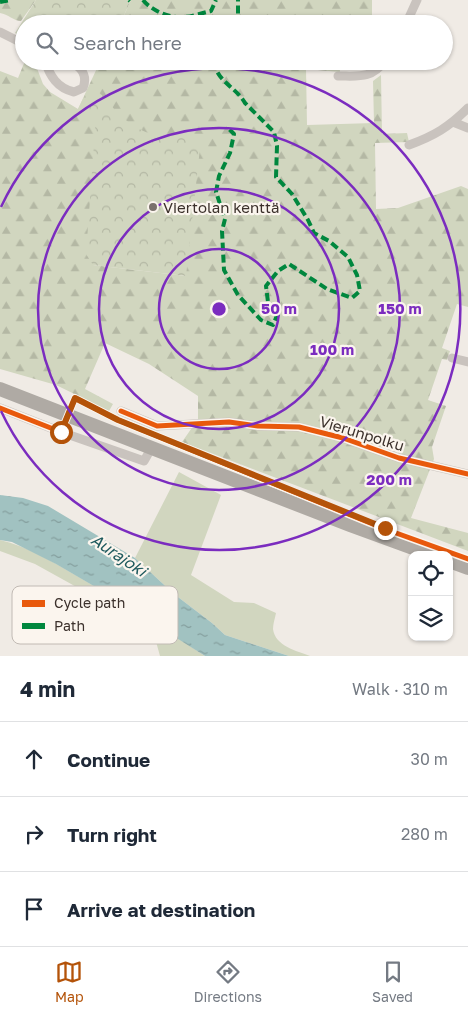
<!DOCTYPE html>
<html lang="en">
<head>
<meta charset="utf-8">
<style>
  :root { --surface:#fff; --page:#f2f2f3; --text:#1f2937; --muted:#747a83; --line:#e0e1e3; --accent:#b45309 }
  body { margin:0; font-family:"Golos Text",sans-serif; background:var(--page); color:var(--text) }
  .controls { position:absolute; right:15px; bottom:15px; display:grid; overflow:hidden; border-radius:10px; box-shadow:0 1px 4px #0004 }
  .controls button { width:45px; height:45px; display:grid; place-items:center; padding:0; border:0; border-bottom:1px solid var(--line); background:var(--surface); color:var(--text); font:25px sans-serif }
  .stop { position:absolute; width:15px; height:15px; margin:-11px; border:4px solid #b45309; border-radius:50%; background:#fff }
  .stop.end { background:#b45309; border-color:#fff; box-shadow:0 1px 5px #0008 }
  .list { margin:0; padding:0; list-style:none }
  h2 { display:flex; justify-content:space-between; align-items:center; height:65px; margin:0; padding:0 20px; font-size:21px }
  h2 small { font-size:16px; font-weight:400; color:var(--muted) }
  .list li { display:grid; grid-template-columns:32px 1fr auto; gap:15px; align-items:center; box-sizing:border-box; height:75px; padding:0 20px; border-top:1px solid var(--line) }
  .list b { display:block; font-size:19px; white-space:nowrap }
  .list em { font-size:16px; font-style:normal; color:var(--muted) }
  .icon { flex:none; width:28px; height:28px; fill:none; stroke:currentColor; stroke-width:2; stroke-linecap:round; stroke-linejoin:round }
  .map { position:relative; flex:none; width:468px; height:656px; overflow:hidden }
  .search { position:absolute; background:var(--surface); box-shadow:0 1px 4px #0004; left:15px; right:15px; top:15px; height:55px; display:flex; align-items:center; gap:12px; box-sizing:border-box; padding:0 18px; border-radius:28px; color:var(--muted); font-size:19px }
  .sheet { height:290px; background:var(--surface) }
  nav { display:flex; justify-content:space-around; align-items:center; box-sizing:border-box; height:70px; border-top:1px solid var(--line); background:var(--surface); font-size:14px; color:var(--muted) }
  nav a { display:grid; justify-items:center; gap:2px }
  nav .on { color:var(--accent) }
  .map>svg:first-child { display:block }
  .grass { fill:#d1d6bf }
  .forest { fill:url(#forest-firs); fill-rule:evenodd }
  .park { fill:url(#park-crowns) }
  .water { fill:url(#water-ripples) }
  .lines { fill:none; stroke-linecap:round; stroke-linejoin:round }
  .minor { stroke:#c9c3be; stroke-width:9 }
  .highway { stroke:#afaaa4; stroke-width:14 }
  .quiet { stroke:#00873e; stroke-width:4; stroke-dasharray:8 4; stroke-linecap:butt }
  .cycleway-casing { stroke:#fbf5ee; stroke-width:8 }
  .cycleway { stroke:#e8590c; stroke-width:5 }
  .route { stroke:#b45309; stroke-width:6 }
  .ring { fill:none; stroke:#7b2cbf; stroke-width:2.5 }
  .poi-dot { fill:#7a716c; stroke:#fbf5ee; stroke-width:2 }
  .labels { text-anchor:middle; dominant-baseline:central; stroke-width:4.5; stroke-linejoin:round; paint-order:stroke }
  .poi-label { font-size:15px; fill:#3b302b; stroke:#fbf5ee; text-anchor:start }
  .street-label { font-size:15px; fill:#3b302b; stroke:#fbf5ee }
  .water-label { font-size:16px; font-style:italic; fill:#1f5a5e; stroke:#fbf5ee }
  .key { fill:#fbf5ee; stroke:#c1bab4; stroke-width:1 }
  .key-label { font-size:14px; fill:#3b302b }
  .centre { fill:#7b2cbf; stroke:#fbf5ee; stroke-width:2.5 }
  .ring-label { font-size:15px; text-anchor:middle; font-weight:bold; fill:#7b2cbf; stroke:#fbf5ee; stroke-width:4.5; stroke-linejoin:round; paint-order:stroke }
</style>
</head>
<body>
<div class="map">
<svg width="468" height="656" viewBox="0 0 468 656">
  <defs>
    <pattern id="forest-firs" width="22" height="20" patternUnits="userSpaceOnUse" patternTransform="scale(1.25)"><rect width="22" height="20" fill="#d1d6bf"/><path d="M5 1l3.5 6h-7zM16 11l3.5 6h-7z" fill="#b4b8a4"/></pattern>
    <pattern id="park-crowns" width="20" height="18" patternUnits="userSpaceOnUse" patternTransform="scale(1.25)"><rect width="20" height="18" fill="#d1d6bf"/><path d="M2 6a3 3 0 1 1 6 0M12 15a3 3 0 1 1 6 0" fill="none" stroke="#b4b8a4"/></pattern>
    <pattern id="water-ripples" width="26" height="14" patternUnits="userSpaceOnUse" patternTransform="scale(1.25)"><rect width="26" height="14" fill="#a1c2c1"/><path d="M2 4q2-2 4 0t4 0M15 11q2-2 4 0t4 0" fill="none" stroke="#849e9d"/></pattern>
  </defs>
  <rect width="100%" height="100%" fill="#f0ebe5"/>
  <path class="grass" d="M 179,472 L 221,495 L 191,575 L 234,602 L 254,603 L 276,613 C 275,618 273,624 273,629 C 275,646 297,651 310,656 L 289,656 L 225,635 L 212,623 L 174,594 L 135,558 Z
    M 0,540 C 27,546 53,562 77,576 C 120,601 163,628 205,656 L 160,656 L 155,638 L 118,610 L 35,564 L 0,551 Z"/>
  <path class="forest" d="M 0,0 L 36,0 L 21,21 C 14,21 8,14 0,13 Z
    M 131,0 L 372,0 L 372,24 L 120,24 Z
    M 25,61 L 35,63 L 43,84 L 50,92 L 78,109 L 98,66 L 103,61 L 339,61 L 340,72 L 306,69 L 307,125 L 374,123 L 373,81 L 381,75 L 382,134 L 407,133 L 409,142 L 375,143 L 376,209 L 398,208 L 461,186 L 468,189 L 468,307 L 457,304 L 442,348 L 450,351 L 447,360 L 442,359 L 428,400 L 446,406 L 432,447 L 434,459 L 411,518 L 468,533 L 468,551 L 182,442 L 198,419 L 198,396 L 149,364 L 105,343 L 85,389 L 113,404 L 109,411 L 56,385 L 0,369 L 0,71 L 18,78 ZM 120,137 L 186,276 L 93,265 Z"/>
  <path class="park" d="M 36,0 L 131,0 L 120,24 L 24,24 L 24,37 L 15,33 Z
    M 89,87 C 106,95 106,101 118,113 C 144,139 166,137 201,139 L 186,276 L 93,265 L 86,254 L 96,117 L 78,109 Z"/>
  <path class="water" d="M 0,495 L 23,498 L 48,506 L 135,558 L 174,594 L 212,623 L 225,635 L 289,656 L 205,656 L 104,592 L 56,564 L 12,542 L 0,540 Z"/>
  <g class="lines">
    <path class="minor" d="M 406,24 L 417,0
      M 0,32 L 24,44
      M 45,61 C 50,76 57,88 74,92 L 83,88 C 88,75 81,67 70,61
      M 338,76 C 359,76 371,79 385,61
      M 453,122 L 468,128
      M 409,145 C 434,136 449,127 468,108
      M 452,358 L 468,362
      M 0,408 L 61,432 L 144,461 L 152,447
      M 121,411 L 157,426 L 229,422 L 258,426 L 299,427 L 343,438 L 399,458 L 468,474"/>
    <path class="highway" d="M 0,389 L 350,525 L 432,555
      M 449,561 L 468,568"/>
    <path class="quiet" d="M 129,0 L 130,1
      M 143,0 C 150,9 166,17 179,17 C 189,18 201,13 211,11 L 216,0
      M 0,2 L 11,0
      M 233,24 L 238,16 L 238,0
      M 214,61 C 216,81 236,87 245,103 L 274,132 L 277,146 L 276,177 L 292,194 L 308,220 L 314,233 L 329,241 L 348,257 L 357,275 L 360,291 L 352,298 L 327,289 L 289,264 L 278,271 L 266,286 L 268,302 L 278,313 L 273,325 L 261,320 L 238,295 L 224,270 L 222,231 L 225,219 L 216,192 L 219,176 L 230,153 L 234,134 L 228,128"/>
    <defs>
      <path id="cycleway" d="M 0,408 L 61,432 L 75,398 L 118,420 L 385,529 L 468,559
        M 121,411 L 157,426 L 229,422 L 258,426 L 299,427 L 343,438 L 399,458 L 468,474"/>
    </defs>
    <use href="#cycleway" class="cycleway-casing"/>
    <use href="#cycleway" class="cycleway"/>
  </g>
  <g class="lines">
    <path class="route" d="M 61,432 L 75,398 L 118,420 L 385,528"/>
  </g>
  <g class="ring">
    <circle cx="219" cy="309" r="60"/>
    <circle cx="219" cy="309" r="120"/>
    <circle cx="219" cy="309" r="181"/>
    <path d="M1 207A241 241 0 1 1 1 411"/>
  </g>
  <circle class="poi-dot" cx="153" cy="207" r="5"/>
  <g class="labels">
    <g class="poi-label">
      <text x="163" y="207">Viertolan kenttä</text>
    </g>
    <g class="street-label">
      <text transform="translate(362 433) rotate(17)">Vierunpolku</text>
    </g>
    <g class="water-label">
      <text transform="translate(119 555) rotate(34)">Aurajoki</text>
    </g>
  </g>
  <rect x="12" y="586" width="166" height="58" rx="8" class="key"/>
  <rect x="22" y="600" width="23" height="7" fill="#e8590c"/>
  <rect x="22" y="623" width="23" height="6" fill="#00873e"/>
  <g class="key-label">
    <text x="54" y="608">Cycle path</text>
    <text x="54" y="631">Path</text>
  </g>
  <circle cx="219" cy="309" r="8" class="centre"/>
  <g class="ring-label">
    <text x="279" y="314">50 m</text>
    <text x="400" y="314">150 m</text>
    <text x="332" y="355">100 m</text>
    <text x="389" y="485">200 m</text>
  </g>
</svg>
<div class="controls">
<button><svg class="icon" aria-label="locate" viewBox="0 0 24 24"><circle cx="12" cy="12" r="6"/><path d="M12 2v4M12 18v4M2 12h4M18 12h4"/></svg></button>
<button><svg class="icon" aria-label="layers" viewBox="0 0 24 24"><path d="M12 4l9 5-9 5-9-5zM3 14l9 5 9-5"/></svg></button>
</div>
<div class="stop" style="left:61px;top:432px"></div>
<div class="stop end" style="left:385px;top:528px"></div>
<div class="search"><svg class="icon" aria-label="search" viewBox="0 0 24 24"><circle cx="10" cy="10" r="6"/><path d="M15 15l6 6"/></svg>Search here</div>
</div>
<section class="sheet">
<h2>4 min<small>Walk · 310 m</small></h2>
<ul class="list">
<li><svg class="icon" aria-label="ahead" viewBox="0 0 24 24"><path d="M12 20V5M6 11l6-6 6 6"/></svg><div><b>Continue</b></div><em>30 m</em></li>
<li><svg class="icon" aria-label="right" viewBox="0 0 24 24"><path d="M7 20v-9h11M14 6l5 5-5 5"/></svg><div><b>Turn right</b></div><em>280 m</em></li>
<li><svg class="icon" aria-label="arrive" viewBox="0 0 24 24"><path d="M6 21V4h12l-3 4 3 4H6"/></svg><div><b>Arrive at destination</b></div></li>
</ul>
</section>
<nav>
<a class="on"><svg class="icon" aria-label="map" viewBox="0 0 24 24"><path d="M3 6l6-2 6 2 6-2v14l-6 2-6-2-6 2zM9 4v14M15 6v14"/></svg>Map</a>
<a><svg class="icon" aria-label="directions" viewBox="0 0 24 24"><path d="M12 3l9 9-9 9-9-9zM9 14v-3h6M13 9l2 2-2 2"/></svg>Directions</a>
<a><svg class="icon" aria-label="saved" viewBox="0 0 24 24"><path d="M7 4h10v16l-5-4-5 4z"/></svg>Saved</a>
</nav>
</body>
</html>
